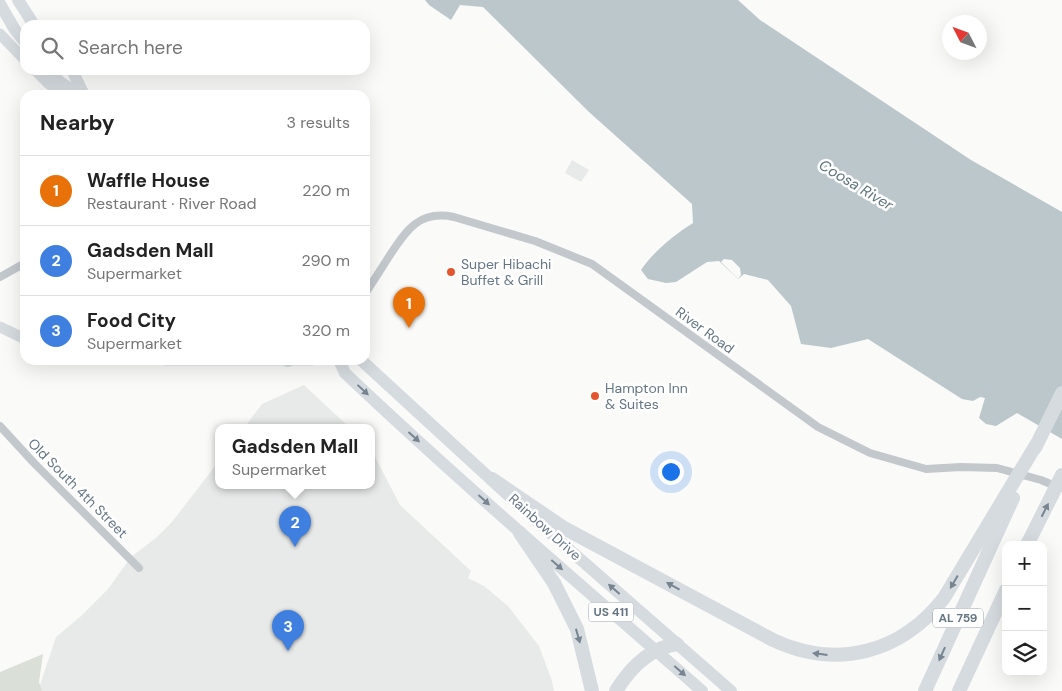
<!DOCTYPE html>
<html lang="en">
<head>
<meta charset="utf-8">
<style>
  :root { --surface:#fff; --page:#f2f2f2; --text:#222; --muted:#767676; --line:#e0e0e0; --accent:#111827 }
  body { margin:0; font-family:"DM Sans",sans-serif; background:var(--page); color:var(--text) }
  .controls { position:absolute; right:15px; bottom:15px; display:grid; overflow:hidden; border-radius:10px; box-shadow:0 5px 20px #0002 }
  .controls button { width:45px; height:45px; display:grid; place-items:center; padding:0; border:0; border-bottom:1px solid var(--line); background:var(--surface); color:var(--text); font:25px sans-serif }
  .compass { position:absolute; left:942px; top:15px; width:45px; height:45px; border-radius:50%; background:var(--surface); box-shadow:0 5px 20px #0002; rotate:312deg }
  .you { position:absolute; left:670px; top:471px; width:18px; height:18px; margin:-12px; border:4px solid #fff; border-radius:50%; background:#1a73e8; box-shadow:0 0 0 8px #1a73e833 }
  .badge { display:grid; place-items:center; width:32px; height:32px; border-radius:50%; background:var(--accent); color:#fff; font-size:16px; font-weight:700 }
  .pin { position:absolute; translate:-50% -41px; filter:drop-shadow(0 1px 2px #0008) }
  .pin::after { content:''; position:absolute; top:26px; width:18px; height:15px; background:inherit; clip-path:polygon(0 0,100% 0,50% 100%) }
  .popup { position:absolute; left:215px; top:424px; width:160px; height:65px; box-sizing:border-box; display:grid; place-content:center; border-radius:10px; background:var(--surface); filter:drop-shadow(0 1px 4px #0005); font-size:16px; white-space:nowrap; color:var(--muted) }
  .popup b { font-size:19px; color:var(--text) }
  .popup::after { content:''; position:absolute; left:50%; top:100%; margin-left:-10px; border:10px solid transparent; border-top-color:var(--surface) }
  .list { margin:0; padding:0; list-style:none }
  h2 { display:flex; justify-content:space-between; align-items:center; height:65px; margin:0; padding:0 20px; font-size:21px }
  h2 small { font-size:16px; font-weight:400; color:var(--muted) }
  .list li { display:grid; grid-template-columns:32px 1fr auto; gap:15px; align-items:center; box-sizing:border-box; height:70px; padding:0 20px; border-top:1px solid var(--line) }
  .list b { display:block; font-size:19px; white-space:nowrap }
  .list p { margin:0; font-size:16px; white-space:nowrap; color:var(--muted) }
  .list em { font-size:16px; font-style:normal; color:var(--muted) }
  .icon { flex:none; width:28px; height:28px; fill:none; stroke:currentColor; stroke-width:2; stroke-linecap:round; stroke-linejoin:round }
  .map { position:relative; flex:none; width:1062px; height:691px; overflow:hidden }
  .search { position:absolute; background:var(--surface); box-shadow:0 5px 20px #0002; left:20px; top:20px; width:350px; height:55px; display:flex; align-items:center; gap:12px; box-sizing:border-box; padding:0 18px; border-radius:15px; color:var(--muted); font-size:19px }
  .panel { position:absolute; background:var(--surface); box-shadow:0 5px 20px #0002; left:20px; top:90px; width:350px; height:275px; border-radius:15px }
  .map>svg:first-child { display:block }
  .built { fill:#e8e9e9 }
  .park { fill:#dadfd7 }
  .water { fill:#bbc7cb }
  .pier { fill:#fafaf8 }
  .lines { fill:none; stroke-linecap:round; stroke-linejoin:round }
  .street { stroke:#c3c8cc; stroke-width:8 }
  .secondary { stroke:#d6dbdf; stroke-width:11 }
  .primary { stroke:#d6dbdf; stroke-width:12 }
  .highway { stroke:#d6dbdf; stroke-width:14 }
  .oneway { fill:#768591 }
  .poi-dot { fill:#e4572e; stroke:#fff; stroke-width:2 }
  .labels { text-anchor:middle; dominant-baseline:central; stroke-width:5; stroke-linejoin:round; paint-order:stroke }
  .shield { fill:#fff; stroke:#939fa8; stroke-width:1 }
  .shield-label { font-size:12px; font-weight:bold; fill:#657683 }
  .poi-label { font-size:14px; fill:#657683; stroke:#fff; text-anchor:start }
  .street-label { font-size:14px; fill:#657683; stroke:#fff }
  .water-label { font-size:15px; font-style:italic; fill:#60757c; stroke:#fff }
</style>
</head>
<body>
<div class="map">
<svg width="1062" height="691" viewBox="0 0 1062 691">
  <rect width="100%" height="100%" fill="#fafaf8"/>
  <path class="built" d="M 572,160 L 589,170 L 581,182 L 565,173 Z
    M 304,385 L 350,428 L 244,428 L 262,404 Z
    M 371,449 L 400,505 L 471,571 L 468,578 L 484,586 L 508,606 L 539,646 L 552,681 L 554,691 L 38,691 L 56,637 L 80,617 L 108,589 L 131,557 L 157,537 L 172,522 L 219,461 L 219,486 L 371,486 Z"/>
  <path class="park" d="M 43,654 L 39,682 L 42,691 L 0,691 L 0,672 Z"/>
  <path class="water" d="M 425,0 L 738,0 L 760,20 L 971,160 L 1062,212 L 1062,439 L 1017,413 L 996,426 L 986,424 L 979,418 L 985,398 L 980,397 L 973,401 L 962,399 L 868,339 L 831,348 L 801,344 L 791,306 L 768,280 L 744,274 L 738,279 L 719,261 L 707,262 L 676,282 L 666,283 L 648,279 L 641,270 C 654,251 674,235 693,223 L 692,204 L 589,112 L 483,7 L 460,5 L 451,20 L 429,5 Z"/>
  <path class="pier" d="M 724,259 L 732,260 L 740,268 L 741,275 L 738,279 L 721,262 Z"/>
  <g class="lines">
    <path class="street" d="M 0,277 L 25,263
      M 365,294 C 373,281 382,268 390,255 C 407,229 420,210 454,217 L 535,241 L 592,264 L 818,427 L 870,453 L 926,469 L 961,467 L 997,468 L 1041,480 L 1060,488
      M 0,426 L 34,463 L 139,568"/>
    <path class="secondary" d="M 0,34 L 25,60
      M 35,70 L 48,83 L 64,95
      M 0,327 L 25,339
      M 166,360 L 311,360"/>
    <path class="primary" d="M 18,0 L 34,25
      M 0,4 L 15,30 L 25,42
      M 49,70 L 60,82 L 80,95
      M 72,70 L 84,95
      M 339,360 L 345,373 C 461,483 582,586 702,691
      M 361,360 L 532,517 L 731,691
      M 288,361 L 290,360"/>
    <path class="highway" d="M 1035,448 L 1062,393
      M 492,479 L 564,528 L 773,640 C 837,670 901,653 944,598 L 1039,440
      M 520,533 L 554,583 L 577,629 L 592,691
      M 1027,545 L 1062,475
      M 616,691 C 630,668 650,648 677,644
      M 925,691 L 1013,498
      M 959,691 L 1006,590"/>
  </g>
  <defs><path id="oneway-solid" d="M-6-.8H1V-3.2L6.5 0L1 3.2V.8H-6Z" transform="scale(1.25)"/></defs>
  <g class="oneway">
    <use href="#oneway-solid" transform="translate(363 390) rotate(43)"/>
    <use href="#oneway-solid" transform="translate(414 437) rotate(42)"/>
    <use href="#oneway-solid" transform="translate(484 500) rotate(42)"/>
    <use href="#oneway-solid" transform="translate(1045 510) rotate(-63)"/>
    <use href="#oneway-solid" transform="translate(557 565) rotate(41)"/>
    <use href="#oneway-solid" transform="translate(954 582) rotate(120)"/>
    <use href="#oneway-solid" transform="translate(673 586) rotate(-151)"/>
    <use href="#oneway-solid" transform="translate(614 589) rotate(-139)"/>
    <use href="#oneway-solid" transform="translate(578 636) rotate(74)"/>
    <use href="#oneway-solid" transform="translate(820 654) rotate(-173)"/>
    <use href="#oneway-solid" transform="translate(942 654) rotate(114)"/>
    <use href="#oneway-solid" transform="translate(680 671) rotate(41)"/>
  </g>
  <g class="poi-dot">
    <circle cx="451" cy="272" r="5"/>
    <circle cx="595" cy="396" r="5"/>
  </g>
  <g class="labels">
    <g class="shield">
      <rect x="588.5" y="602.5" width="45" height="19" rx="4"/>
      <rect x="933" y="608.5" width="50" height="19" rx="4"/>
    </g>
    <g class="shield-label">
      <text x="611" y="612">US 411</text>
      <text x="958" y="618">AL 759</text>
    </g>
    <g class="poi-label">
      <text x="461" y="264">Super Hibachi<tspan x="461" dy="16">Buffet &amp; Grill</tspan></text>
      <text x="605" y="388">Hampton Inn<tspan x="605" dy="16">&amp; Suites</tspan></text>
    </g>
    <g class="street-label">
      <text transform="translate(705 330) rotate(36)">River Road</text>
      <text transform="translate(78 488) rotate(45)">Old South 4th Street</text>
      <text transform="translate(545 527) rotate(42)">Rainbow Drive</text>
    </g>
    <g class="water-label">
      <text transform="translate(856 185) rotate(31)">Coosa River</text>
    </g>
  </g>
</svg>
<div class="controls">
<button>+</button>
<button>−</button>
<button><svg class="icon" aria-label="layers" viewBox="0 0 24 24"><path d="M12 4l9 5-9 5-9-5zM3 14l9 5 9-5"/></svg></button>
</div>
<svg class="compass" viewBox="-18 -18 36 36"><path d="M0-13l5 13h-10z" fill="#e53935"/><path d="M0 13l5-13h-10z" fill="#767676"/></svg>
<div class="you"></div>
<div class="pin badge" style="left:409px;top:328px;background:#e8710a">1</div>
<div class="pin badge" style="left:295px;top:547px;background:#3f7fe0">2</div>
<div class="popup"><b>Gadsden Mall</b>Supermarket</div>
<div class="pin badge" style="left:288px;top:651px;background:#3f7fe0">3</div>
<div class="search"><svg class="icon" aria-label="search" viewBox="0 0 24 24"><circle cx="10" cy="10" r="6"/><path d="M15 15l6 6"/></svg>Search here</div>
<section class="panel">
<h2>Nearby<small>3 results</small></h2>
<ul class="list">
<li><span class="badge" style="background:#e8710a">1</span><div><b>Waffle House</b><p>Restaurant · River Road</p></div><em>220 m</em></li>
<li><span class="badge" style="background:#3f7fe0">2</span><div><b>Gadsden Mall</b><p>Supermarket</p></div><em>290 m</em></li>
<li><span class="badge" style="background:#3f7fe0">3</span><div><b>Food City</b><p>Supermarket</p></div><em>320 m</em></li>
</ul>
</section>
</div>
</body>
</html>
